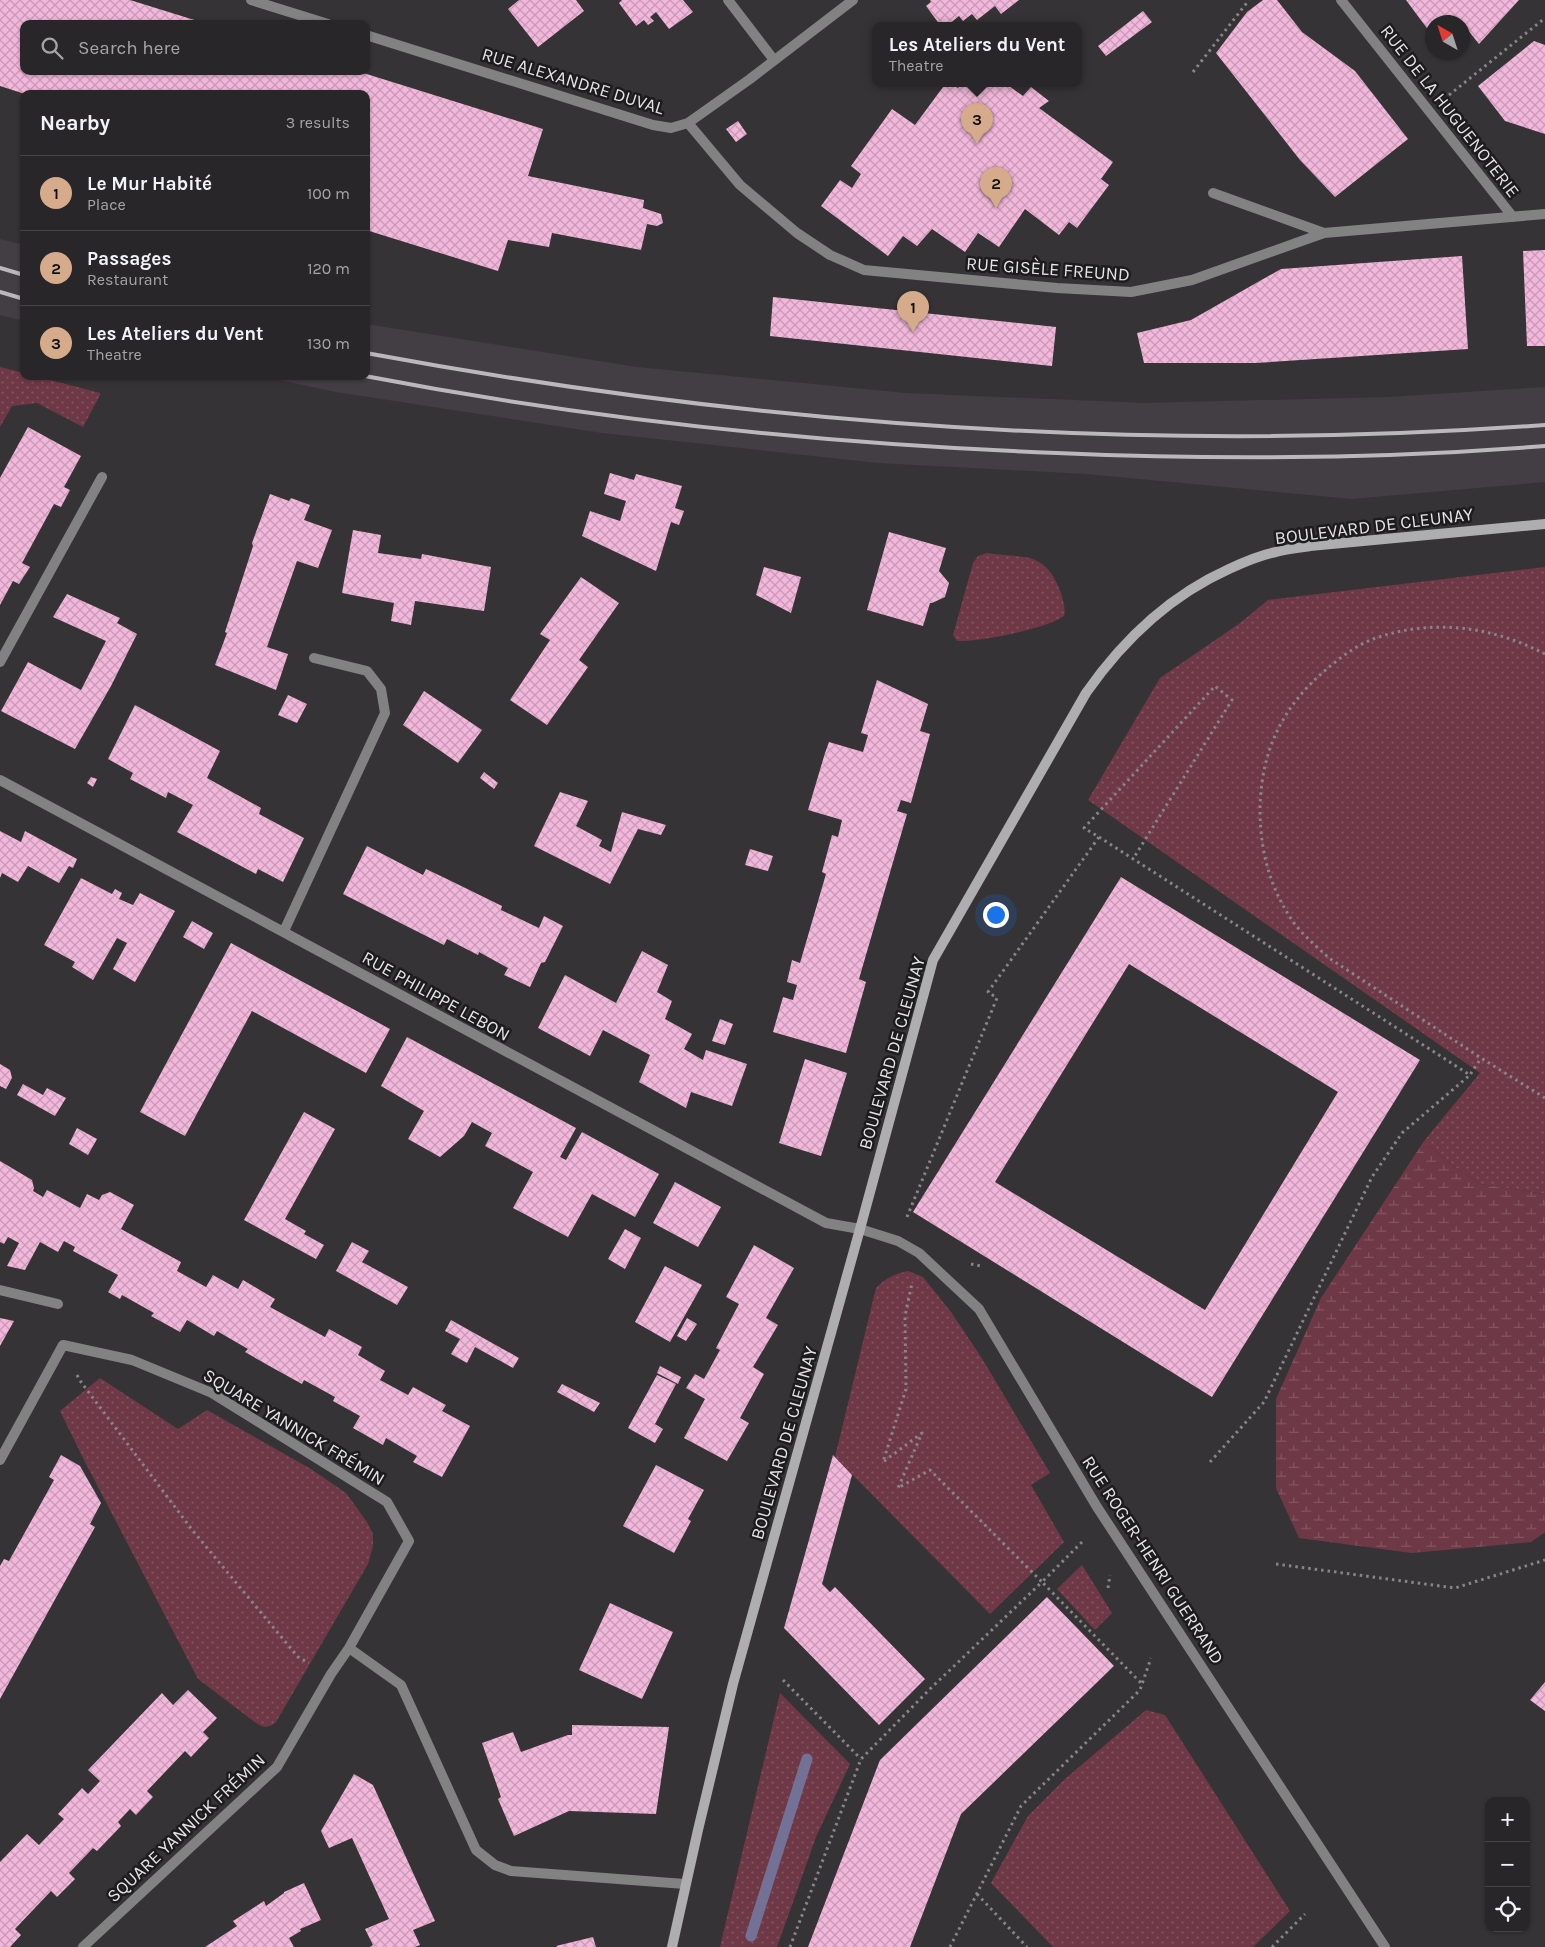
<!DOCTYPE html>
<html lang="en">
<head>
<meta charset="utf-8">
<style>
  :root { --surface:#282628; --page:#343234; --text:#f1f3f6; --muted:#a5a5a8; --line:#444345; --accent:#d6ab8b }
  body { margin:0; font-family:Karla,sans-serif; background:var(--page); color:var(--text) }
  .controls { position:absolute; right:15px; bottom:15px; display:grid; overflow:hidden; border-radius:10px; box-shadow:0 1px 4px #0004 }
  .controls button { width:45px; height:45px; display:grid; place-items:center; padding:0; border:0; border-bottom:1px solid var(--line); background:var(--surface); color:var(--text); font:25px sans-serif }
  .compass { position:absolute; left:1425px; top:15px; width:45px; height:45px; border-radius:50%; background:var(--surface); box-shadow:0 1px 4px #0004; rotate:321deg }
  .you { position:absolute; left:995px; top:914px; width:18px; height:18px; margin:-12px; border:4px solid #fff; border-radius:50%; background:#1a73e8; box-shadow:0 0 0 8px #1a73e833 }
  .badge { display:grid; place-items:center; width:32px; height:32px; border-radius:50%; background:var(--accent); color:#111; font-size:16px; font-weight:700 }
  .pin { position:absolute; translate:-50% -41px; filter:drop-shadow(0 1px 2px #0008) }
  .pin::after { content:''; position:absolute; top:26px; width:18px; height:15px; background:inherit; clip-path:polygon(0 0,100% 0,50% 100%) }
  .popup { position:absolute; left:872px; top:22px; width:210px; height:65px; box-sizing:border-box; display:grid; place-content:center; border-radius:10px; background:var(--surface); filter:drop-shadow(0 1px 4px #0005); font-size:16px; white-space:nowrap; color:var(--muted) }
  .popup b { font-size:19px; color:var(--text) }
  .popup::after { content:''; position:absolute; left:50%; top:100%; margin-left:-10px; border:10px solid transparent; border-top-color:var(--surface) }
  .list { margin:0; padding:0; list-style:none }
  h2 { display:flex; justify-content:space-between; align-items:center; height:65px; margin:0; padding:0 20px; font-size:21px }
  h2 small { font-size:16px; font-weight:400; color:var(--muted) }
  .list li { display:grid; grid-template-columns:32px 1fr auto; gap:15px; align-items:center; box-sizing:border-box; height:75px; padding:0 20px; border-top:1px solid var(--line) }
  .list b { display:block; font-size:19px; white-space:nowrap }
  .list p { margin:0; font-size:16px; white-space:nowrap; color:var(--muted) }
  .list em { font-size:16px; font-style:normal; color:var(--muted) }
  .icon { flex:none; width:28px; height:28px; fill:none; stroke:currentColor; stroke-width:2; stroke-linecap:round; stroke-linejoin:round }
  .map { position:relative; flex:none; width:1545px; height:1947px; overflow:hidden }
  .search { position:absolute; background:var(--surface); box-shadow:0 1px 4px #0004; left:20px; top:20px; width:350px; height:55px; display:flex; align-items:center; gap:12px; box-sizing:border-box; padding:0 18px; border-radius:10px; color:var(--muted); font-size:19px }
  .panel { position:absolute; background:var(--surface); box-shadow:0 1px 4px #0004; left:20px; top:90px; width:350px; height:290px; border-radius:10px }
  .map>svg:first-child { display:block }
  .built { fill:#433d44 }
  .grass { fill:url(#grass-dots) }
  .wetland { fill:url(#wetland-marsh) }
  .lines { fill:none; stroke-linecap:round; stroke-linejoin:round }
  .stream { stroke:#737296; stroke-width:11 }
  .building { fill:url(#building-cross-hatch); fill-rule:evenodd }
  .path { stroke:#888588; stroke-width:3; stroke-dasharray:2.5 4; stroke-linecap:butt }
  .lane { stroke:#828283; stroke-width:10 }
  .street { stroke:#828283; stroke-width:10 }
  .secondary { stroke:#aeaeb0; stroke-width:10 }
  .rail { stroke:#bab8ba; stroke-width:4 }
  .labels { text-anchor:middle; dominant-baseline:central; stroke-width:5; stroke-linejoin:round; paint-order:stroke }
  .street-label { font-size:18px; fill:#e5e3e5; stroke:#1c1b1d }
</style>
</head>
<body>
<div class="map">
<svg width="1545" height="1947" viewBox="0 0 1545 1947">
  <defs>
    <pattern id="grass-dots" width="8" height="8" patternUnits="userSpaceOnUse" patternTransform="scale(1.25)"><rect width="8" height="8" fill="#6f3847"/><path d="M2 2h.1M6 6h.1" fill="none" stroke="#835561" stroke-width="1.8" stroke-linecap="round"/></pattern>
    <pattern id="wetland-marsh" width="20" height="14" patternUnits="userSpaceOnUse" patternTransform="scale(1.25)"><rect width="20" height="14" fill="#6f3847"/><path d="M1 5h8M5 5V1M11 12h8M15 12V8" fill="none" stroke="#835561"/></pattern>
    <pattern id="building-cross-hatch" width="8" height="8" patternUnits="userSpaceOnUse" patternTransform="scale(1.25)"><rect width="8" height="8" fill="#f2b7da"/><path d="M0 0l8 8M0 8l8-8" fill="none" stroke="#c79ab5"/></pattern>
  </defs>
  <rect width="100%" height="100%" fill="#363336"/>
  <path class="built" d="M 0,239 L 24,245 L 24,321 L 0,315 Z
    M 366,324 L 637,367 L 906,393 L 1145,403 L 1388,397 L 1545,387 L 1545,482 L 1352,499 L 1086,474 L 878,463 L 602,433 L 336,392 L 261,376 L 366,376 Z"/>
  <path class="grass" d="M 0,367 L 24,373 L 24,376 L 35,376 L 100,393 L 100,395 L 83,427 L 37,403 L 12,406 L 0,427 Z
    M 987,553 C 1025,559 1045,550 1061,593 C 1063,600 1066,610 1064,616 C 1047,629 978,642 957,641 L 953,635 L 973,563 L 978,556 Z
    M 1545,567 L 1545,1194 L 1481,1184 L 1452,1165 L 1424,1141 L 1480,1073 L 1088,800 L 1160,678 L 1240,623 L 1268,600 Z
    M 908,1271 L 923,1277 L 951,1312 L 983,1360 L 1050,1473 L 1031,1485 L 1064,1542 L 990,1614 L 835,1457 L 876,1288 C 886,1278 894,1274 908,1271 Z
    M 100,1378 L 178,1429 L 207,1410 L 311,1469 L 346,1493 L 367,1522 L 373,1534 L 373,1546 L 368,1564 L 276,1722 C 269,1728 264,1728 256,1723 L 198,1679 L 83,1458 L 60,1411 Z
    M 1082,1565 L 1112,1613 L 1095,1630 L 1057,1589 Z
    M 780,1693 L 850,1764 L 816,1837 L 777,1947 L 720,1947 Z
    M 1146,1710 L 1165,1715 L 1290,1911 L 1253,1947 L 1053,1947 L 991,1883 L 1028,1816 L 1065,1779 Z"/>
  <path class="wetland" d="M 1424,1141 L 1452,1165 L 1481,1184 L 1545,1194 L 1545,1532 L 1531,1542 L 1412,1553 L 1299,1538 L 1276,1488 L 1276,1399 L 1321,1298 Z"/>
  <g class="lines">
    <path class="stream" d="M 751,1936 L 807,1759"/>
  </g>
  <path class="building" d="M 0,0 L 130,0 L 204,23 L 24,24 L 24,71 L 357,71 L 543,129 L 528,176 L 644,200 L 643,208 L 661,214 L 663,223 L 657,226 L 647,224 L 641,250 L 552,233 L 549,247 L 508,240 L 498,271 L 366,230 L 366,94 L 25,94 L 0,86 Z
    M 519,0 L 576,0 L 584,11 L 538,47 L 508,9 Z
    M 622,0 L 683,0 L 693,12 L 669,29 L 656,12 L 650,17 L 654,21 L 648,25 L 644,20 L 636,26 L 619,3 Z
    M 930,0 L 1019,0 L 1001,14 L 995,6 L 977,20 L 972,14 L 963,21 L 959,16 L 948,25 L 940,25 L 926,6 L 931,2 Z
    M 1263,0 L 1277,0 L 1302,32 L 1355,71 L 1408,139 L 1335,197 L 1300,160 L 1216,53 L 1247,12 Z
    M 1406,0 L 1519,0 L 1479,44 L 1467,29 L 1462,32 L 1462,22 L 1432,22 L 1432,35 Z
    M 1143,11 L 1152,22 L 1106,56 L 1098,46 Z
    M 1534,41 L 1545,45 L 1545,134 L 1505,121 L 1478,86 Z
    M 946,83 L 951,83 L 958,88 L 962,83 L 1005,83 L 1023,96 L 1031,87 L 1049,101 L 1039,108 L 1113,162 L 1101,179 L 1109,185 L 1077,228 L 1069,222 L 1059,235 L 1025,209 L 999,247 L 978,233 L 965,252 L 932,229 L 917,246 L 903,236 L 888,256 L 821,206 L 840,180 L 852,188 L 861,174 L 851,166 L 892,109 L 915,125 Z
    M 738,121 L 747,134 L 736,142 L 726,129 Z
    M 1545,250 L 1545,346 L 1527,346 L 1523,251 Z
    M 1462,256 L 1468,349 L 1255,363 L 1144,363 L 1137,333 L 1191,320 L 1281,269 Z
    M 773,297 L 1056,327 L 1052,366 L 770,336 Z
    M 28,427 L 81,456 L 64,487 L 70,490 L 61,507 L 54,504 L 22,563 L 30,567 L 19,584 L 13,581 L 0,605 L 0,478 Z
    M 610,473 L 634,480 L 636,474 L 682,486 L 675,508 L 684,511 L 679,525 L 671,522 L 656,571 L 582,536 L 590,511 L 620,521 L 626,501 L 604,494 Z
    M 270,494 L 289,501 L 291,498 L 310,505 L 304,520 L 332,530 L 318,568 L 297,561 L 267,647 L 288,654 L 276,690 L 215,665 L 227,633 L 225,632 L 253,546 L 252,543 Z
    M 353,530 L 381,535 L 378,553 L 421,559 L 422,554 L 491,567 L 484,611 L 415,601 L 411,625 L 391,621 L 394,603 L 342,593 Z
    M 889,532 L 946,548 L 939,571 L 949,583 L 945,597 L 932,603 L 930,603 L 923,626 L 867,610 Z
    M 764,567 L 801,577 L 791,613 L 756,595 Z
    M 581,577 L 619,603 L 579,660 L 588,667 L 547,725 L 510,700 L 550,640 L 540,634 Z
    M 67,594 L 120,618 L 117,623 L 137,634 L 111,686 L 75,749 L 1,711 L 28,662 L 81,690 L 106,641 L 53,617 Z
    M 877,680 L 928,704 L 920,731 L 930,734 L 911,803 L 901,800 L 897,811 L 907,814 L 859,979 L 866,982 L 846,1053 L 773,1032 L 783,997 L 793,1000 L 797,985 L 787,982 L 792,960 L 800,963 L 826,874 L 822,872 L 832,835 L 838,837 L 842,820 L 808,810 L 825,753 L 829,742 L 863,752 L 868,735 L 861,733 Z
    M 424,691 L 482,730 L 458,763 L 403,725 Z
    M 288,695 L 307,704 L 297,723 L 278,715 Z
    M 135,705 L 220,751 L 207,778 L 261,808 L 259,814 L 304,838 L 283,882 L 258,869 L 256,874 L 177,832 L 193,805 L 168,792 L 166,798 L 130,779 L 133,773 L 108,759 Z
    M 484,772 L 498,783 L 494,789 L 480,778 Z
    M 91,777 L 97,779 L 93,787 L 87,783 Z
    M 560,792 L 588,801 L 576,826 L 602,840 L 599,846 L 611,852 L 622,812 L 666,825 L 661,835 L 638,829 L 610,884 L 534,846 Z
    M 0,831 L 21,842 L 25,831 L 77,859 L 73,868 L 69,866 L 59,883 L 28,866 L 18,882 L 2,873 L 0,878 Z
    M 367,846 L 423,875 L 426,869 L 449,880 L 502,906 L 501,910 L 539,928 L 544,916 L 563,926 L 545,962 L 541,963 L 530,987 L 504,975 L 508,968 L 479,952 L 478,955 L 447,939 L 444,945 L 343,894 Z
    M 750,849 L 773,856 L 768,871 L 745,865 Z
    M 1121,877 L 1420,1060 L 1212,1397 L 913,1212 ZM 1129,964 L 1338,1092 L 1205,1310 L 995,1182 Z
    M 81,878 L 112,894 L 115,889 L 122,893 L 119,899 L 133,905 L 140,893 L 175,911 L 135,982 L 113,969 L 127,943 L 117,938 L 93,980 L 72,967 L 75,962 L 44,945 Z
    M 192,921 L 213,933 L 204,949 L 183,937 Z
    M 231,943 L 390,1029 L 366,1073 L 252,1011 L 185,1136 L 140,1112 Z
    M 642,951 L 668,965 L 657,992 L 672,1001 L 665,1019 L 692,1034 L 684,1049 L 703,1060 L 706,1050 L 747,1064 L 732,1106 L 691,1092 L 686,1108 L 639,1082 L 650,1055 L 603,1030 L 590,1056 L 538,1028 L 565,975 L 616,1003 Z
    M 720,1019 L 733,1024 L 725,1045 L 712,1041 Z
    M 407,1037 L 576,1128 L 560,1157 L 566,1160 L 582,1132 L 659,1174 L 635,1217 L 592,1194 L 568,1237 L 513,1208 L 533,1172 L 485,1146 L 492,1133 L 472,1122 L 464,1136 L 440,1157 L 408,1139 L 424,1111 L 381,1086 Z
    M 805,1059 L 847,1073 L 821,1156 L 779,1143 Z
    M 0,1064 L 10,1070 L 12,1078 L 6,1089 L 0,1086 Z
    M 23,1084 L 43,1095 L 47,1088 L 66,1098 L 55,1116 L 17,1095 Z
    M 304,1112 L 335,1129 L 285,1219 L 306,1231 L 304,1234 L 324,1245 L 316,1259 L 244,1220 Z
    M 77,1128 L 97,1139 L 88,1155 L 69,1144 Z
    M 0,1161 L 32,1180 L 34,1188 L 33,1191 L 43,1197 L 47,1190 L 80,1208 L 87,1194 L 99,1200 L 102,1195 L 110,1192 L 134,1205 L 121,1229 L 181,1262 L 177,1271 L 206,1287 L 213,1275 L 238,1289 L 243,1280 L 275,1299 L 270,1307 L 325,1337 L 329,1329 L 362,1347 L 358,1355 L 385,1371 L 380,1380 L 408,1395 L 413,1387 L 446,1405 L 442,1411 L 470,1426 L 442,1477 L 413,1462 L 417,1456 L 386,1438 L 383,1445 L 353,1428 L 360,1416 L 333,1401 L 335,1397 L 304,1380 L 302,1384 L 273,1368 L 245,1352 L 248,1349 L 217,1331 L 214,1336 L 187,1320 L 180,1332 L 151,1316 L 154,1313 L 122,1295 L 120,1299 L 108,1292 L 118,1275 L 73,1251 L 75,1247 L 64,1241 L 58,1252 L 40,1242 L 25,1270 L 7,1266 L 19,1243 L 8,1237 L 4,1244 L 0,1242 Z
    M 675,1182 L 721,1207 L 698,1247 L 653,1223 Z
    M 625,1229 L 641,1238 L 625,1269 L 608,1259 Z
    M 352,1242 L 369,1251 L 362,1262 L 408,1287 L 397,1305 L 336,1271 Z
    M 754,1245 L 794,1268 L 766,1318 L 778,1325 L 753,1367 L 764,1374 L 740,1418 L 749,1423 L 727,1461 L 684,1438 L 705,1399 L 686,1388 L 695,1374 L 704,1379 L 720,1350 L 716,1348 L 739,1304 L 726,1297 Z
    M 665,1266 L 702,1285 L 670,1342 L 635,1322 Z
    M 0,1318 L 14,1321 L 0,1346 Z
    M 687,1318 L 697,1324 L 686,1341 L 677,1336 Z
    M 451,1320 L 519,1358 L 513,1368 L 475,1347 L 467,1363 L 451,1354 L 460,1339 L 445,1331 Z
    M 660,1366 L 681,1377 L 678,1384 L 657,1373 Z
    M 657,1375 L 676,1384 L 655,1424 L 663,1429 L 655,1443 L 628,1428 Z
    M 562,1384 L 600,1403 L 594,1412 L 557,1392 Z
    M 61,1455 L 80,1466 L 101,1503 L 90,1524 L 95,1527 L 0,1699 L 0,1566 L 4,1559 L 9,1561 L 54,1480 L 49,1477 Z
    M 833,1455 L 852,1475 L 822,1584 L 830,1592 L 835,1587 L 925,1679 L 879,1725 L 784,1628 Z
    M 656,1465 L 704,1490 L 688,1519 L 691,1521 L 674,1553 L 623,1526 Z
    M 1047,1597 L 1114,1666 L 961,1814 L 910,1947 L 808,1947 L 880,1760 Z
    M 610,1603 L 673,1632 L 642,1699 L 579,1670 Z
    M 1545,1682 L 1545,1711 L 1530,1700 Z
    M 188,1690 L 217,1718 L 203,1732 L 209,1738 L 191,1757 L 185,1751 L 147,1791 L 153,1797 L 136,1815 L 130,1809 L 118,1822 L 121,1826 L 97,1851 L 93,1848 L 69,1873 L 75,1879 L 57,1897 L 51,1891 L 15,1929 L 21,1935 L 10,1947 L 0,1947 L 0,1862 L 27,1834 L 39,1845 L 64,1819 L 58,1814 L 82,1788 L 88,1794 L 100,1781 L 88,1770 L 162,1693 L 173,1705 Z
    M 572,1725 L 669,1727 L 656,1814 L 569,1811 L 514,1836 L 498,1799 L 501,1797 L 482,1743 L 513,1732 L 521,1752 L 568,1735 L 572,1735 Z
    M 354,1774 L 373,1785 L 435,1921 L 413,1930 L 420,1945 L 415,1947 L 370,1947 L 373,1945 L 365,1929 L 389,1919 L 352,1838 L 329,1848 L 321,1831 Z
    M 304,1883 L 321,1920 L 300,1929 L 301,1931 L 289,1938 L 294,1947 L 205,1947 L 237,1926 L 233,1921 L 264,1901 L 266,1906 L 284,1893 L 284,1892 Z
    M 593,1937 L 596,1947 L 557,1947 L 556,1946 Z"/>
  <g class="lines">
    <path class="path" d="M 1193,72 L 1249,0
      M 1449,95 L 1545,18
      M 1545,654 C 1491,626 1432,618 1373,639 C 1357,645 1341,657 1328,668 C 1283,705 1261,750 1260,809 C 1260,851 1270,889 1294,923 C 1304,936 1317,947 1329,958 L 1481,1058 L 1545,1098
      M 1099,837 L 1470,1075 L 1481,1058
      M 907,1217 L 997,998 L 988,992 L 1099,837 L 1084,828 L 1215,686 L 1232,700 L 1133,859
      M 971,1264 L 981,1266
      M 77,1375 L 81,1382 L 193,1531 L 298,1657 L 309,1663
      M 1210,1462 L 1264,1402 L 1372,1177 L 1402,1133 L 1470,1075
      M 1082,1542 L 1042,1582 L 1142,1684
      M 1276,1564 L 1455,1588 L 1545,1560
      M 1108,1588 L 1110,1575
      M 783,1680 L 861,1759
      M 977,1894 L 1027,1947
      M 790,1947 L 861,1759 L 930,1689 L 1042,1582 L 930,1470 L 898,1488 L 922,1433 L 883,1462 L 906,1389 L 905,1316 L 912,1283
      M 950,1947 L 1021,1806 L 1140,1690 L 1151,1658
      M 1272,1947 L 1305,1914"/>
    <path class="lane" d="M 0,662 L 102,477"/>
    <path class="street" d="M 251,0 L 328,24
      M 728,0 L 774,60
      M 1341,0 L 1513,217
      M 366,35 L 653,125 L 671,128 L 688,123 L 750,79 L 853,0
      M 688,123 L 740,185 L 797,233 L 830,255 L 864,270 L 1057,288 L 1131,292 L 1192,280 L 1324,233 L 1545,214
      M 1213,193 L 1324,233
      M 0,780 L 826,1223 L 860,1229 L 898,1241 L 919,1253 L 979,1309 L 1097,1507 L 1385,1947
      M 284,931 L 385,713 L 381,689 L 367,671 L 314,658
      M 0,1290 L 58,1304
      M 0,1460 L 63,1345 L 132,1360 L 212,1393 L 387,1502 L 409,1541 L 349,1648 L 331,1674 L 277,1767 L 83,1947
      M 349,1648 L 401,1685 L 476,1850 L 495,1865 L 511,1871 L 685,1884"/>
    <path class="secondary" d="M 672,1947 L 698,1830 L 733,1684 L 860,1229 L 933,960 L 1086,693 C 1123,640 1169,596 1229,569 C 1244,562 1260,555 1276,552 C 1287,549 1299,548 1310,546 L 1545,524"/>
    <path class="rail" d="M 0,268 L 24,275
      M 0,292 L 24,299
      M 366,353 C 754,425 1151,454 1545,425
      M 365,376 C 593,420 825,444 1057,453 C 1219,460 1383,459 1545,446"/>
  </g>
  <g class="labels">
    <g class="street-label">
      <text transform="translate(573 81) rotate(17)">RUE ALEXANDRE DUVAL</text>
      <text transform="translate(1450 111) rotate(52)">RUE DE LA HUGUENOTERIE</text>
      <text transform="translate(1048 269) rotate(4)">RUE GISÈLE FREUND</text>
      <text transform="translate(1374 526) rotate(-7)">BOULEVARD DE CLEUNAY</text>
      <text transform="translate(436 996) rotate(29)">RUE PHILIPPE LEBON</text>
      <text transform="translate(892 1053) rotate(-74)">BOULEVARD DE CLEUNAY</text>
      <text transform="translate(294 1427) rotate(31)">SQUARE YANNICK FRÉMIN</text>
      <text transform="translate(784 1443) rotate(-74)">BOULEVARD DE CLEUNAY</text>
      <text transform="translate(1153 1560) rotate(57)">RUE ROGER-HENRI GUERRAND</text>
      <text transform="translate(186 1828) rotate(-43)">SQUARE YANNICK FRÉMIN</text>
    </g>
  </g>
</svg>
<div class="controls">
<button>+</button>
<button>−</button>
<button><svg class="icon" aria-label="locate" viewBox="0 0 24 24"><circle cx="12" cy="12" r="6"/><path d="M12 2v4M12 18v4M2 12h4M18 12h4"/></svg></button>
</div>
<svg class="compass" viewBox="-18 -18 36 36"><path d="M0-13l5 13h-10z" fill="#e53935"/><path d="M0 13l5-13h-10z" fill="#a5a5a8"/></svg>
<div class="you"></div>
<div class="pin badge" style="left:913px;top:332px">1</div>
<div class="pin badge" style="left:996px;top:208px">2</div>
<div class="pin badge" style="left:977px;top:144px">3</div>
<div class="popup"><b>Les Ateliers du Vent</b>Theatre</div>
<div class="search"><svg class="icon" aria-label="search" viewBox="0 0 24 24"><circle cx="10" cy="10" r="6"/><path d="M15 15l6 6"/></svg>Search here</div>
<section class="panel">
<h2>Nearby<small>3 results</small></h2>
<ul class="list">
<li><span class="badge">1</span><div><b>Le Mur Habité</b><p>Place</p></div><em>100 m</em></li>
<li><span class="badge">2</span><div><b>Passages</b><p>Restaurant</p></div><em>120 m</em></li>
<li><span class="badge">3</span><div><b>Les Ateliers du Vent</b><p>Theatre</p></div><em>130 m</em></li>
</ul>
</section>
</div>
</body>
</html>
